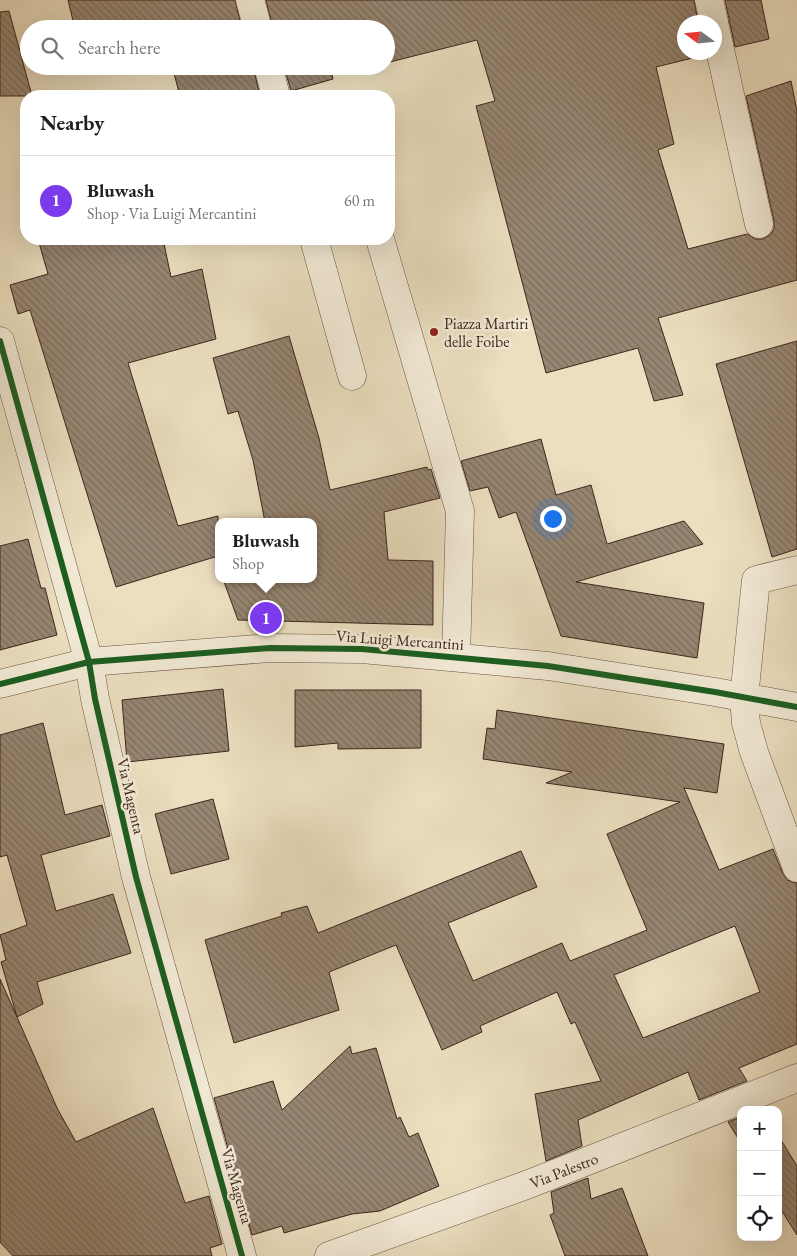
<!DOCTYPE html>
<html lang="en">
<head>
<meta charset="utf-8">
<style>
  :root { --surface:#fff; --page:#f2f2f2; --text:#202124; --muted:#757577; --line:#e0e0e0; --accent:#7c3aed }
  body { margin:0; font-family:"EB Garamond",serif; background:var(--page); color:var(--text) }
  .controls { position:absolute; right:15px; bottom:15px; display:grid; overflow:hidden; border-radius:10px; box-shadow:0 5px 20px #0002 }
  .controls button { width:45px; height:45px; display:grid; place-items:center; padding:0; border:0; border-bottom:1px solid var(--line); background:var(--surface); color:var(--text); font:25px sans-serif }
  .compass { position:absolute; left:677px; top:15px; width:45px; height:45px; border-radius:50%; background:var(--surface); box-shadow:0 5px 20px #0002; rotate:285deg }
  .you { position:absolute; left:552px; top:518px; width:18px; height:18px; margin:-12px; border:4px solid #fff; border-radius:50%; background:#1a73e8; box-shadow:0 0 0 8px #1a73e833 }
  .badge { display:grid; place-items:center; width:32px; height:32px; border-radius:50%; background:var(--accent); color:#fff; font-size:16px; font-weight:700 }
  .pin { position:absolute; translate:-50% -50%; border:2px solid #fff; box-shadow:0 1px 5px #0006 }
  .popup { position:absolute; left:215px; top:518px; width:102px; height:65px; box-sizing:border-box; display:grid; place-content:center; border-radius:10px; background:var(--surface); filter:drop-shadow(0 1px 4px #0005); font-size:16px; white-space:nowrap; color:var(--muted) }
  .popup b { font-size:19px; color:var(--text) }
  .popup::after { content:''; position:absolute; left:50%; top:100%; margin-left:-10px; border:10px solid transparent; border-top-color:var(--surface) }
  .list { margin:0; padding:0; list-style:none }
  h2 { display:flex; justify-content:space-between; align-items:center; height:65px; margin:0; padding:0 20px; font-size:21px }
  h2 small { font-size:16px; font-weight:400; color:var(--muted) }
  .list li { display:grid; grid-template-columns:32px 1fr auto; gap:15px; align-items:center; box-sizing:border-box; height:90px; padding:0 20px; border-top:1px solid var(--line) }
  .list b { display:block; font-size:19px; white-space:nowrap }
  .list p { margin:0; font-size:16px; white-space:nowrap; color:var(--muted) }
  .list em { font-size:16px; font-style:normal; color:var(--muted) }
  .icon { flex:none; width:28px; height:28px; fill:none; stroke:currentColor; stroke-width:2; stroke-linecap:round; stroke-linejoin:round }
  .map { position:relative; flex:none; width:797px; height:1256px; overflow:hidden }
  .search { position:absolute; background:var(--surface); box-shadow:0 5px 20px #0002; left:20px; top:20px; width:375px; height:55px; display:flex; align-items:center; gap:12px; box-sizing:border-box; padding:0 18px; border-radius:28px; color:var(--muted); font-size:19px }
  .panel { position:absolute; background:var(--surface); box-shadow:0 5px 20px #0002; left:20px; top:90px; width:375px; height:155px; border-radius:20px }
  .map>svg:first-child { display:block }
  .building { fill:url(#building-back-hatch); stroke:#3c261d; fill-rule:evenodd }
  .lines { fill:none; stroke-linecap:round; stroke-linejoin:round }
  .minor-casing { stroke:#685446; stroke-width:29 }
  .minor { stroke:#f2ead6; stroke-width:28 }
  .cycleway-casing { stroke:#f2ead6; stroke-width:9 }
  .cycleway { stroke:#1b5e20; stroke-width:6 }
  .poi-dot { fill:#8f2418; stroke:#f2ead6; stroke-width:2 }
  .labels { text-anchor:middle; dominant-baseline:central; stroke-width:5; stroke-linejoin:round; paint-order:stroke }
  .poi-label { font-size:16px; fill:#3c261d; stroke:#f2ead6; text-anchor:start }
  .street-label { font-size:16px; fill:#3c261d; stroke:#f2ead6 }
</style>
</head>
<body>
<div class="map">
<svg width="797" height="1256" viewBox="0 0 797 1256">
  <defs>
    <pattern id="building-back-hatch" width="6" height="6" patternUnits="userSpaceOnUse" patternTransform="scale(1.25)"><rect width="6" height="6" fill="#978672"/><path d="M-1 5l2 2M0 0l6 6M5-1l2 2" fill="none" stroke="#7c6d5d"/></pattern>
  </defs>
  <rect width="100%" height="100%" fill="#ebdfc0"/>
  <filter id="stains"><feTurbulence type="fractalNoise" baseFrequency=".004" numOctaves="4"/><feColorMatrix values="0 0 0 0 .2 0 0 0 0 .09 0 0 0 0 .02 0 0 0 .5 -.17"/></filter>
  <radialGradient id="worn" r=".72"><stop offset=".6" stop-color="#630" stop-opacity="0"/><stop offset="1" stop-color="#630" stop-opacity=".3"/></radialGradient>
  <path class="building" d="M 68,0 L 235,0 L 242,29 L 75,29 Z
    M 266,0 L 694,0 L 698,22 L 684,22 L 684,52 L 705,52 L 705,55 L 656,67 L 674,144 L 658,150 L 688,249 L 747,234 L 755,239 L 763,239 L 770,235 L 774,229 L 774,221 L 746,96 L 791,81 L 797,111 L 797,280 L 658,318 L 683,395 L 654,401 L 638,348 L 546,373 L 476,106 L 495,101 L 477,40 L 386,63 L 386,29 L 273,29 Z
    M 725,0 L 761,0 L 769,39 L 735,47 Z
    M 9,11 L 32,96 L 0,96 L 0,12 Z
    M 172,66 L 253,66 L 260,96 L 180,96 Z
    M 284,66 L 330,66 L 333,79 L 291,91 Z
    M 38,239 L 163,239 L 171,277 L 202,269 L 216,339 L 128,363 L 178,526 L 218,516 L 218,556 L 116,587 L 30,310 L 18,314 L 10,285 L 48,274 Z
    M 289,336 L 319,438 L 330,490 L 427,467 L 428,470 L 431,469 L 440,498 L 384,512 L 388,560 L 433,561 L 433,625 L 238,620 L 223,579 L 314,579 L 314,522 L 265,522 L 253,460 L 238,411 L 228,414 L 213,358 Z
    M 797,341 L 797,549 L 772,557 L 716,364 Z
    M 541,439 L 556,495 L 591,485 L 607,544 L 684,521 L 703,544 L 576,582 L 704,603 L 697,658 L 561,636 L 516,512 L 499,518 L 488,487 L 470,491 L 461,461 Z
    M 28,539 L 41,588 L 45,588 L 57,635 L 0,650 L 0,546 Z
    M 223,689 L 229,751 L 127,762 L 122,700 Z
    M 295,690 L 421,690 L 421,748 L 338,749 L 338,743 L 295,747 Z
    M 497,710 L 724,744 L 717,793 L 684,788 L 719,870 L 773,849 L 783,874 L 787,880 L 797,883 L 797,1044 L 739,1068 L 747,1081 L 699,1100 L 688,1072 L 578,1120 L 582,1146 L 546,1161 L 535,1094 L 601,1081 L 575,1022 L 571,1024 L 557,992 L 480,1026 L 482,1032 L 442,1050 L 396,945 L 329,972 L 339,1010 L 234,1043 L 205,940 L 282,916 L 281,913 L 307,906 L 318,933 L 521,851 L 537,887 L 448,923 L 473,981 L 562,943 L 570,961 L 647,930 L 607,834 L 680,802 L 546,783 L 572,772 L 483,759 L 487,728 L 495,729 ZM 735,926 L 760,992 L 643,1038 L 614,975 Z
    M 43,723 L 65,815 L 102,805 L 110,836 L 41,855 L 56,911 L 113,894 L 131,953 L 37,982 L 43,1004 L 17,1017 L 58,1110 L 76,1142 L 153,1108 L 185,1203 L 209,1196 L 222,1244 L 210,1248 L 212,1256 L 13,1256 L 0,1242 L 0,979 L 17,1017 L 1,962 L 6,960 L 0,935 L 27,925 L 7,855 L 0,857 L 0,735 Z
    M 213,799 L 229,859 L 171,874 L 155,814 Z
    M 350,1046 L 352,1054 L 376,1048 L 397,1119 L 400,1117 L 409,1137 L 418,1133 L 439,1186 L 380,1211 L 352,1214 L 284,1233 L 282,1226 L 252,1235 L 214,1098 L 273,1081 L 282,1110 Z
    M 741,1117 L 741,1143 L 728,1122 Z
    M 778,1135 L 797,1166 L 797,1235 L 778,1205 Z
    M 588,1178 L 591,1199 L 622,1188 L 648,1256 L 565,1256 L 550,1215 L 554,1213 L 551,1192 Z"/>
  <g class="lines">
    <defs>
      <g id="minor">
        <path d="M 250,0 L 258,29"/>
        <path d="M 709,0 L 714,22"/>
        <path d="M 714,23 L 759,224"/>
        <path d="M 268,66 L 276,96"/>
        <path d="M 314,239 L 352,376"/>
        <path d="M 380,239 L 460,511 L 456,657"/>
        <path d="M 0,341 L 89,662 L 95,699 L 136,877 L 242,1256"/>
        <path d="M 797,570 L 756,580 L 744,698 L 746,723 L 754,752 L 797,868"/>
        <path d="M 0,684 L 89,662 L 270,648 L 362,649 L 548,666 L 715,692 L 797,707"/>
        <path id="s1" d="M 329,1256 L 529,1184 L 797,1078"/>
      </g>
    </defs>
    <use href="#minor" class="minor-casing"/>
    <use href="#minor" class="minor"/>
    <defs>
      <path id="cycleway" d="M 0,341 L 89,662 L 95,699 L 136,877 L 242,1256
        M 0,684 L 89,662 L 270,648 L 362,649 L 548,666 L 715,692 L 797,707"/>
    </defs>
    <use href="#cycleway" class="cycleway-casing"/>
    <use href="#cycleway" class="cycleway"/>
  </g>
  <circle class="poi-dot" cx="434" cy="332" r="5"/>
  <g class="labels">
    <g class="poi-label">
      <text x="444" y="323">Piazza Martiri<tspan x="444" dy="18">delle Foibe</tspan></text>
    </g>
    <g class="street-label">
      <text transform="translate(400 640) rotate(4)">Via Luigi Mercantini</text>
      <text transform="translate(131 796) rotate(77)">Via Magenta</text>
      <text stroke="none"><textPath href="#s1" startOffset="250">Via Palestro</textPath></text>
      <text transform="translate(237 1186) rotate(74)">Via Magenta</text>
    </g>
  </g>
  <rect width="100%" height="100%" filter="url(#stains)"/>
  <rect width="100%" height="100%" fill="url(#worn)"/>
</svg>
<div class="controls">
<button>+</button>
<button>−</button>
<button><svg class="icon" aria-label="locate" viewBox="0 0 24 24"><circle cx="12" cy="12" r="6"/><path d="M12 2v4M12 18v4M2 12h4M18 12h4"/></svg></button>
</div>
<svg class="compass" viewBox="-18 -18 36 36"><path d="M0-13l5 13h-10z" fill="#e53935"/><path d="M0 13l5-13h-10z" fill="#757577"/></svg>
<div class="you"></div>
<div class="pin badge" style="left:266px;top:618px">1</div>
<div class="popup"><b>Bluwash</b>Shop</div>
<div class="search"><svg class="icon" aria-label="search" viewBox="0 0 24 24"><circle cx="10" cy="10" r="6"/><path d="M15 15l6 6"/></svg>Search here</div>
<section class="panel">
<h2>Nearby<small></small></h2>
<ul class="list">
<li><span class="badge">1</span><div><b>Bluwash</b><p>Shop · Via Luigi Mercantini</p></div><em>60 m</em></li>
</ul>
</section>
</div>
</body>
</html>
